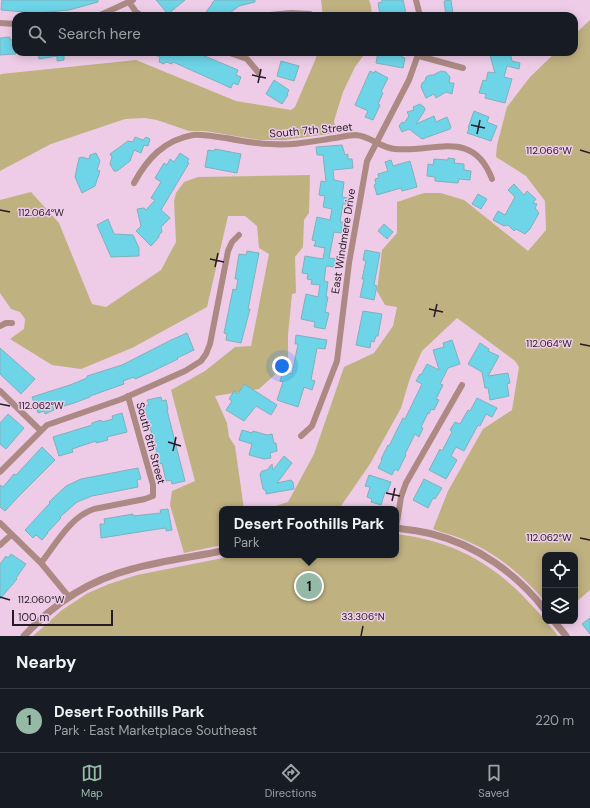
<!DOCTYPE html>
<html lang="en">
<head>
<meta charset="utf-8">
<style>
  :root { --surface:#171b24; --page:#242831; --text:#f1f3f6; --muted:#9ea1a6; --line:#363941; --accent:#96b9a5 }
  body { margin:0; font-family:"DM Sans",sans-serif; background:var(--page); color:var(--text) }
  .controls { position:absolute; right:12px; bottom:12px; display:grid; overflow:hidden; border-radius:8px; box-shadow:0 2px 10px #0003 }
  .controls button { width:36px; height:36px; display:grid; place-items:center; padding:0; border:0; border-bottom:1px solid var(--line); background:var(--surface); color:var(--text); font:20px sans-serif }
  .scale { position:absolute; left:12px; bottom:10px; width:101px; box-sizing:border-box; padding-left:4px; border:2px solid #261a24; border-top:0; font-size:11px; line-height:14px; white-space:nowrap; color:#261a24; -webkit-text-stroke:3px #eecce8; paint-order:stroke }
  .you { position:absolute; left:282px; top:366px; width:14px; height:14px; margin:-10px; border:3px solid #fff; border-radius:50%; background:#1a73e8; box-shadow:0 0 0 6px #1a73e833 }
  .badge { display:grid; place-items:center; width:26px; height:26px; border-radius:50%; background:var(--accent); color:#111; font-size:13px; font-weight:700 }
  .pin { position:absolute; translate:-50% -50%; border:2px solid #fff; box-shadow:0 1px 4px #0006 }
  .popup { position:absolute; left:219px; top:506px; width:180px; height:52px; box-sizing:border-box; display:grid; place-content:center; border-radius:8px; background:var(--surface); filter:drop-shadow(0 1px 3px #0005); font-size:13px; white-space:nowrap; color:var(--muted) }
  .popup b { font-size:15px; color:var(--text) }
  .popup::after { content:''; position:absolute; left:50%; top:100%; margin-left:-8px; border:8px solid transparent; border-top-color:var(--surface) }
  .list { margin:0; padding:0; list-style:none }
  h2 { display:flex; justify-content:space-between; align-items:center; height:52px; margin:0; padding:0 16px; font-size:17px }
  h2 small { font-size:13px; font-weight:400; color:var(--muted) }
  .list li { display:grid; grid-template-columns:26px 1fr auto; gap:12px; align-items:center; box-sizing:border-box; height:64px; padding:0 16px; border-top:1px solid var(--line) }
  .list b { display:block; font-size:15px; white-space:nowrap }
  .list p { margin:0; font-size:13px; white-space:nowrap; color:var(--muted) }
  .list em { font-size:13px; font-style:normal; color:var(--muted) }
  .icon { flex:none; width:22px; height:22px; fill:none; stroke:currentColor; stroke-width:2; stroke-linecap:round; stroke-linejoin:round }
  .map { position:relative; flex:none; width:590px; height:636px; overflow:hidden }
  .search { position:absolute; background:var(--surface); box-shadow:0 2px 10px #0003; left:12px; right:12px; top:12px; height:44px; display:flex; align-items:center; gap:10px; box-sizing:border-box; padding:0 14px; border-radius:12px; color:var(--muted); font-size:15px }
  .sheet { height:116px; background:var(--surface) }
  nav { display:flex; justify-content:space-around; align-items:center; box-sizing:border-box; height:56px; border-top:1px solid var(--line); background:var(--surface); font-size:11px; color:var(--muted) }
  nav a { display:grid; justify-items:center; gap:2px }
  nav .on { color:var(--accent) }
  .map>svg:first-child { display:block }
  .green { fill:#c0b181 }
  .building { fill:#6ed4e8; stroke:#80b1bb }
  .lines { fill:none; stroke-linecap:round; stroke-linejoin:round }
  .minor { stroke:#ac8982; stroke-width:6 }
  .tertiary { stroke:#ac8982; stroke-width:7 }
  .ticks { fill:none; stroke:#261a24; stroke-width:1.5 }
  .labels { text-anchor:middle; dominant-baseline:central; stroke-width:3; stroke-linejoin:round; paint-order:stroke }
  .street-label { font-size:11px; fill:#261a24; stroke:#eecce8 }
  .ticks-label { font-size:10px; text-anchor:middle; fill:#261a24; stroke:#eecce8; stroke-width:3; stroke-linejoin:round; paint-order:stroke }
</style>
</head>
<body>
<div class="map">
<svg width="590" height="636" viewBox="0 0 590 636">
  <rect width="100%" height="100%" fill="#eecce8"/>
  <path class="green" d="M 321,0 L 369,0 L 371,6 L 372,16 L 323,16 Z
    M 590,20 L 590,590 L 575,603 L 575,555 L 545,555 L 545,602 C 523,575 495,552 462,539 C 453,535 443,533 433,529 L 448,491 L 483,429 L 512,410 L 519,367 L 515,361 L 457,318 L 422,351 L 410,378 L 401,408 L 370,464 L 341,506 L 341,509 L 266,509 L 288,502 L 314,454 L 344,367 L 374,353 L 393,326 L 397,307 L 385,305 L 377,291 L 382,250 L 397,233 L 397,202 L 424,193 L 441,193 L 464,200 L 528,251 L 546,230 L 545,201 L 526,176 L 496,157 L 497,145 L 507,107 L 530,77 L 556,52 L 574,52 L 574,35 Z
    M 317,52 L 366,52 L 355,67 L 343,92 L 334,121 L 336,133 L 285,140 L 259,140 L 205,131 L 189,131 L 157,120 L 145,118 L 125,119 L 51,144 L 0,171 L 0,75 L 1,74 L 136,60 L 236,101 L 291,110 L 295,107 L 316,58 Z
    M 310,175 L 309,213 L 304,220 L 303,247 L 295,257 L 296,293 L 292,294 L 288,335 L 288,363 L 259,389 L 215,396 L 227,423 L 229,437 L 235,446 L 244,509 L 222,509 L 222,545 L 184,553 L 170,505 L 172,491 L 195,481 L 171,390 L 205,371 L 235,347 L 251,346 L 269,254 L 259,248 L 257,226 L 245,216 L 228,216 L 207,307 L 132,348 L 81,369 L 52,365 L 10,339 L 24,329 L 25,319 L 20,312 L 11,309 L 0,293 L 0,200 L 31,192 L 59,223 L 92,304 L 106,307 L 161,270 L 176,242 L 174,201 L 176,193 L 184,182 L 198,177 Z
    M 396,534 C 472,543 513,579 558,636 L 33,636 L 62,610 L 88,593 L 109,584 L 137,575 L 238,555 L 396,555 Z"/>
  <path class="building" d="M 2,0 L 98,0 L 98,2 L 69,10 L 38,13 L 1,10 Z
    M 156,0 L 185,0 L 168,14 Z
    M 215,0 L 255,0 L 255,2 L 239,6 L 226,16 L 203,16 L 212,4 L 212,3 Z
    M 382,0 L 403,0 L 406,13 L 387,16 L 386,16 L 385,13 L 380,14 L 378,3 L 382,2 Z
    M 451,0 L 453,14 L 446,16 L 444,1 Z
    M 10,37 L 10,40 L 16,39 L 16,54 L 0,55 L 0,38 Z
    M 38,52 L 64,52 L 64,60 L 57,61 L 57,56 L 39,59 Z
    M 148,52 L 195,52 L 238,70 L 236,75 L 241,77 L 238,85 L 233,83 L 231,88 L 173,62 L 172,64 L 166,62 L 164,64 L 159,62 L 160,57 Z
    M 378,52 L 403,52 L 402,57 L 405,58 L 403,68 L 376,63 Z
    M 489,52 L 510,52 L 512,61 L 520,63 L 519,69 L 507,66 L 504,77 L 512,79 L 505,103 L 485,98 L 486,94 L 479,93 L 483,80 L 486,81 L 488,72 L 495,73 Z
    M 281,61 L 299,66 L 294,81 L 277,76 Z
    M 370,71 L 374,73 L 375,71 L 388,78 L 381,92 L 383,93 L 378,104 L 380,105 L 373,120 L 365,117 L 368,111 L 355,105 Z
    M 441,71 L 446,72 L 449,76 L 450,77 L 449,83 L 454,83 L 452,94 L 446,92 L 436,98 L 434,94 L 426,98 L 421,87 L 422,83 L 425,81 L 426,77 L 430,75 L 433,75 Z
    M 274,80 L 289,90 L 287,94 L 288,95 L 282,104 L 266,94 Z
    M 420,104 L 424,107 L 425,110 L 416,124 L 434,116 L 436,122 L 447,117 L 451,127 L 450,129 L 422,139 L 409,129 L 402,132 L 399,126 L 402,122 L 404,123 L 409,116 L 407,112 L 414,110 L 413,107 Z
    M 474,111 L 489,117 L 487,122 L 497,126 L 491,141 L 467,133 L 469,129 L 468,128 Z
    M 135,137 L 143,140 L 146,137 L 150,139 L 148,146 L 144,145 L 141,153 L 134,150 L 130,161 L 117,171 L 114,171 L 110,164 L 112,157 L 110,154 L 128,141 L 133,142 Z
    M 342,145 L 345,155 L 348,154 L 348,159 L 352,159 L 353,168 L 333,170 L 334,180 L 344,182 L 342,197 L 348,198 L 347,204 L 343,204 L 340,222 L 343,222 L 341,233 L 334,232 L 329,258 L 337,259 L 335,267 L 326,266 L 324,281 L 328,282 L 326,297 L 328,297 L 325,312 L 329,313 L 325,329 L 314,327 L 315,322 L 301,319 L 306,294 L 318,297 L 320,285 L 311,284 L 312,280 L 307,279 L 308,274 L 302,273 L 305,256 L 323,259 L 325,248 L 314,246 L 316,241 L 312,240 L 317,217 L 330,220 L 332,209 L 323,207 L 325,196 L 319,195 L 321,181 L 326,182 L 323,155 L 317,155 L 316,147 Z
    M 215,149 L 241,154 L 237,173 L 205,167 L 208,150 L 214,151 Z
    M 96,153 L 100,161 L 97,170 L 100,171 L 95,186 L 82,193 L 75,177 L 79,158 L 82,157 L 89,159 L 90,155 Z
    M 180,153 L 189,159 L 187,162 L 189,163 L 161,210 L 170,218 L 161,227 L 162,232 L 159,235 L 159,237 L 151,246 L 136,231 L 141,226 L 137,209 L 144,208 L 146,210 L 155,200 L 151,198 L 161,182 L 155,178 L 164,163 L 167,165 L 170,159 L 174,162 Z
    M 448,158 L 455,159 L 454,163 L 464,164 L 464,170 L 471,171 L 470,180 L 459,179 L 458,183 L 435,181 L 435,177 L 427,176 L 428,164 L 433,165 L 434,159 L 448,160 Z
    M 391,160 L 393,166 L 410,161 L 417,187 L 402,191 L 401,188 L 377,195 L 374,185 L 376,184 L 375,179 L 379,178 L 378,174 L 388,171 L 385,162 Z
    M 514,184 L 524,195 L 527,191 L 536,199 L 533,203 L 537,204 L 535,208 L 539,213 L 530,229 L 525,234 L 516,229 L 514,231 L 508,225 L 504,226 L 493,220 L 498,211 L 505,215 L 515,197 L 508,190 Z
    M 478,194 L 487,199 L 481,209 L 472,204 Z
    M 108,219 L 114,234 L 133,235 L 139,248 L 139,256 L 111,257 L 97,225 Z
    M 384,224 L 393,232 L 387,239 L 378,231 Z
    M 365,250 L 380,253 L 374,285 L 377,286 L 374,300 L 360,297 L 364,279 L 362,279 L 366,261 L 363,260 Z
    M 247,251 L 259,253 L 248,309 L 250,309 L 241,343 L 226,340 L 227,334 L 224,333 L 233,289 L 236,290 L 238,279 L 235,279 L 239,254 L 246,255 Z
    M 363,311 L 382,314 L 378,336 L 376,336 L 374,342 L 371,341 L 370,348 L 356,345 Z
    M 187,333 L 194,350 L 177,358 L 178,359 L 151,372 L 135,379 L 134,377 L 123,381 L 124,384 L 90,396 L 90,397 L 74,403 L 64,406 L 63,402 L 52,405 L 54,410 L 45,414 L 44,411 L 38,413 L 32,397 L 70,385 L 87,378 L 87,376 L 122,365 L 171,340 Z
    M 296,335 L 327,340 L 325,349 L 317,348 L 311,380 L 315,381 L 312,390 L 304,387 L 298,407 L 277,400 L 283,382 L 280,381 L 283,371 L 292,374 L 298,344 L 295,344 Z
    M 452,340 L 460,364 L 448,368 L 440,384 L 443,385 L 436,399 L 439,400 L 434,410 L 431,409 L 429,414 L 428,413 L 421,427 L 423,428 L 419,437 L 415,434 L 405,454 L 406,455 L 398,471 L 395,469 L 392,475 L 378,468 L 382,460 L 381,459 L 388,445 L 389,446 L 403,418 L 405,419 L 422,384 L 416,381 L 420,374 L 421,375 L 427,364 L 439,370 L 433,350 L 444,347 L 443,343 Z
    M 480,343 L 489,349 L 488,351 L 499,356 L 488,376 L 508,373 L 510,383 L 507,384 L 509,396 L 490,400 L 488,388 L 485,388 L 482,372 L 468,364 Z
    M 0,348 L 35,379 L 21,394 L 0,374 Z
    M 244,384 L 277,405 L 271,415 L 256,406 L 244,421 L 226,410 L 232,401 L 229,399 L 234,391 L 238,394 Z
    M 161,397 L 162,401 L 166,400 L 168,409 L 167,410 L 185,481 L 172,484 L 171,480 L 166,481 L 162,463 L 160,464 L 144,406 L 149,405 L 147,400 Z
    M 477,398 L 497,408 L 492,417 L 486,414 L 480,426 L 478,425 L 464,451 L 456,447 L 451,456 L 457,460 L 446,479 L 429,470 L 440,449 L 442,451 L 452,432 L 450,430 L 455,422 L 460,424 L 468,410 L 470,411 Z
    M 122,413 L 127,432 L 107,437 L 108,440 L 96,443 L 96,441 L 72,449 L 73,452 L 59,456 L 53,437 L 92,425 L 92,423 L 101,420 L 102,422 L 113,419 L 112,416 Z
    M 8,414 L 24,428 L 6,449 L 0,444 L 0,423 Z
    M 242,430 L 252,433 L 253,431 L 267,435 L 272,434 L 274,443 L 276,443 L 277,451 L 270,453 L 271,458 L 264,459 L 249,455 L 252,444 L 239,440 Z
    M 42,447 L 55,460 L 19,496 L 5,511 L 0,507 L 0,485 L 3,487 L 14,474 L 16,475 Z
    M 284,456 L 292,463 L 277,483 L 291,480 L 293,482 L 294,489 L 266,494 L 266,491 L 263,489 L 260,474 L 262,471 L 267,470 L 272,464 L 273,470 Z
    M 138,468 L 141,479 L 137,480 L 138,487 L 92,496 L 77,502 L 60,517 L 61,518 L 47,533 L 48,533 L 42,540 L 36,535 L 33,538 L 25,530 L 50,503 L 49,502 L 66,486 L 81,479 Z
    M 369,475 L 391,482 L 387,493 L 385,492 L 381,505 L 371,502 L 372,499 L 367,497 L 370,487 L 365,486 Z
    M 424,479 L 442,488 L 435,499 L 433,498 L 428,508 L 413,500 Z
    M 168,509 L 172,530 L 166,531 L 166,528 L 158,529 L 101,538 L 100,524 L 105,524 L 104,519 L 133,514 L 133,516 L 161,513 L 160,510 Z
    M 11,554 L 26,564 L 16,578 L 17,579 L 0,599 L 0,564 L 6,556 L 8,558 Z
    M 590,618 L 590,634 L 582,624 Z"/>
  <g class="lines">
    <path class="minor" d="M 416,0 L 420,16
      M 129,2 L 136,12 L 142,16
      M 98,16 L 133,0
      M 259,16 L 291,13 L 310,14
      M 0,23 L 16,24
      M 227,52 L 247,59 L 258,72
      M 419,56 L 463,68
      M 134,183 C 147,159 164,140 193,135 C 204,134 215,137 226,138 C 241,141 256,144 271,144 C 292,146 314,141 335,138 C 342,137 348,135 356,135 C 370,136 381,148 395,149 C 434,153 473,128 492,179
      M 0,326 L 6,323 L 12,323
      M 0,391 L 41,431
      M 301,436 L 312,426 L 337,361 L 349,263 L 367,161 L 409,80 L 419,52
      M 0,472 L 47,425 L 122,399 L 185,371 L 201,361 L 206,354 L 210,344 L 228,251 L 232,242 L 239,235
      M 0,523 L 41,563 L 69,597
      M 396,528 L 401,497 L 406,483 L 462,385
      M 0,545 L 11,535
      M 41,563 C 56,544 70,517 94,509 L 145,499 L 153,496 L 153,485 L 128,396"/>
    <path class="tertiary" d="M 396,528 C 408,530 421,531 432,534 C 477,545 517,574 545,610
      M 554,621 L 566,636
      M 24,636 C 53,604 90,580 132,569 C 161,561 192,557 222,551"/>
  </g>
  <path class="ticks" d="M 252,75 L 266,78M 258,83 L 261,69M 471,125 L 485,128M 477,134 L 480,120M 580,150 L 590,153M 0,210 L 10,212M 210,259 L 224,262M 215,267 L 218,253M 429,309 L 443,312M 434,317 L 437,304M 580,344 L 590,346M 0,404 L 10,406M 168,442 L 181,446M 173,451 L 176,437M 386,493 L 400,496M 392,501 L 395,488M 580,538 L 590,540M 0,597 L 10,600M 361,636 L 363,626"/>
  <g class="labels">
    <g class="street-label">
      <text transform="translate(311 130) rotate(-5)">South 7th Street</text>
      <text transform="translate(343 241) rotate(-81)">East Windmere Drive</text>
      <text transform="translate(151 443) rotate(75)">South 8th Street</text>
    </g>
  </g>
  <g class="ticks-label">
    <text x="549" y="154">112.066°W</text>
    <text x="41" y="216">112.064°W</text>
    <text x="549" y="347">112.064°W</text>
    <text x="41" y="409">112.062°W</text>
    <text x="549" y="541">112.062°W</text>
    <text x="41" y="603">112.060°W</text>
    <text x="363" y="620">33.306°N</text>
  </g>
</svg>
<div class="controls">
<button><svg class="icon" aria-label="locate" viewBox="0 0 24 24"><circle cx="12" cy="12" r="6"/><path d="M12 2v4M12 18v4M2 12h4M18 12h4"/></svg></button>
<button><svg class="icon" aria-label="layers" viewBox="0 0 24 24"><path d="M12 4l9 5-9 5-9-5zM3 14l9 5 9-5"/></svg></button>
</div>
<div class="scale">100 m</div>
<div class="you"></div>
<div class="pin badge" style="left:309px;top:586px">1</div>
<div class="popup"><b>Desert Foothills Park</b>Park</div>
<div class="search"><svg class="icon" aria-label="search" viewBox="0 0 24 24"><circle cx="10" cy="10" r="6"/><path d="M15 15l6 6"/></svg>Search here</div>
</div>
<section class="sheet">
<h2>Nearby<small></small></h2>
<ul class="list">
<li><span class="badge">1</span><div><b>Desert Foothills Park</b><p>Park · East Marketplace Southeast</p></div><em>220 m</em></li>
</ul>
</section>
<nav>
<a class="on"><svg class="icon" aria-label="map" viewBox="0 0 24 24"><path d="M3 6l6-2 6 2 6-2v14l-6 2-6-2-6 2zM9 4v14M15 6v14"/></svg>Map</a>
<a><svg class="icon" aria-label="directions" viewBox="0 0 24 24"><path d="M12 3l9 9-9 9-9-9zM9 14v-3h6M13 9l2 2-2 2"/></svg>Directions</a>
<a><svg class="icon" aria-label="saved" viewBox="0 0 24 24"><path d="M7 4h10v16l-5-4-5 4z"/></svg>Saved</a>
</nav>
</body>
</html>
